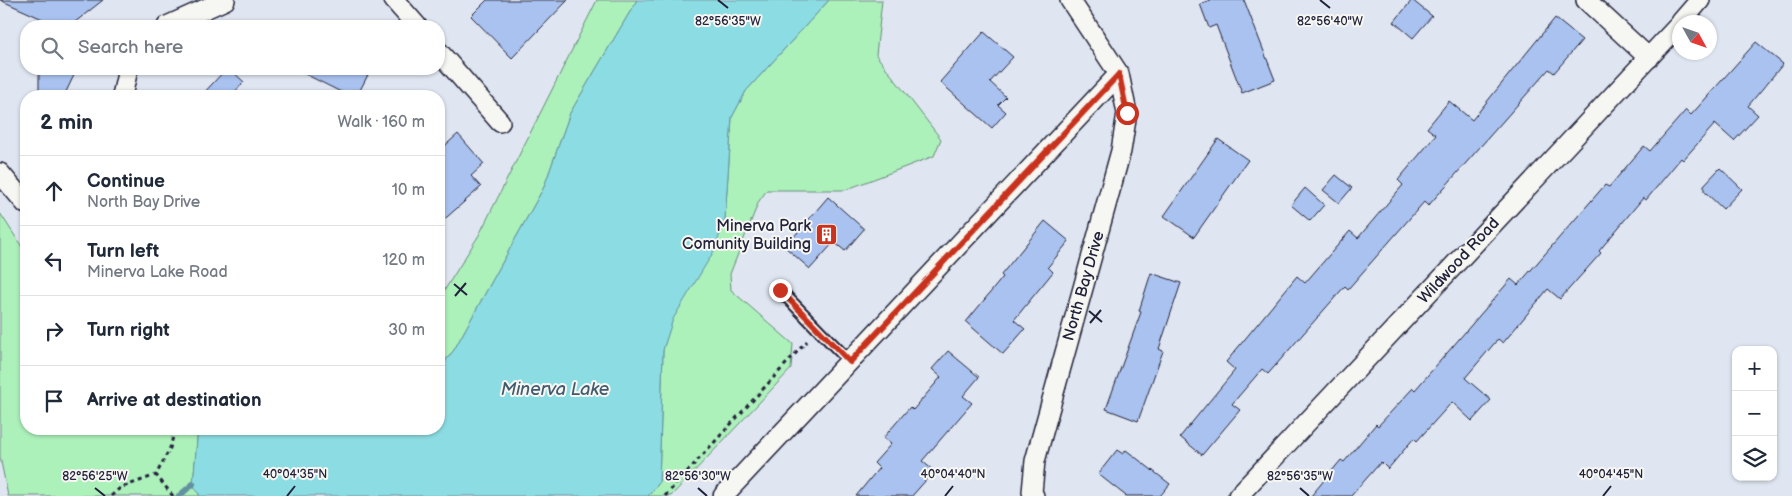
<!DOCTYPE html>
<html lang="en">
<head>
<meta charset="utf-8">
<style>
  :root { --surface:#fff; --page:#f2f2f3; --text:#1f2937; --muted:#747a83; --line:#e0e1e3 }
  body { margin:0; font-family:"Balsamiq Sans",sans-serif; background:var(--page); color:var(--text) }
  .controls { position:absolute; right:15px; bottom:15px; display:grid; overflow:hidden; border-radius:10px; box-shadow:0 1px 4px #0004 }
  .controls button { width:45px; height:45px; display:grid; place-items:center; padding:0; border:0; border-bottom:1px solid var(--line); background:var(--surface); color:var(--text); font:25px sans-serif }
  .compass { position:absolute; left:1672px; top:15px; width:45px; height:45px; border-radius:50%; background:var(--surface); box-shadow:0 1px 4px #0004; rotate:130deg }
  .stop { position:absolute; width:15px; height:15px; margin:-11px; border:4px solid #c8321e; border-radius:50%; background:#fff }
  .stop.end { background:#c8321e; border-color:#fff; box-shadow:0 1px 5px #0008 }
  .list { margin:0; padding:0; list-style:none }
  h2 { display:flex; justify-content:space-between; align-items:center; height:65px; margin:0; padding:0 20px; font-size:21px }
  h2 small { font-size:16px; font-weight:400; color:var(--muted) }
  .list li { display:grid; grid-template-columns:32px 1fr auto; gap:15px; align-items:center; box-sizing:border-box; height:70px; padding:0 20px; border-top:1px solid var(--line) }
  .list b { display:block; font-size:19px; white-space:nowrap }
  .list p { margin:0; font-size:16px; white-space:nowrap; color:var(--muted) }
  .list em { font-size:16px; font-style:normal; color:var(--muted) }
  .icon { flex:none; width:28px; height:28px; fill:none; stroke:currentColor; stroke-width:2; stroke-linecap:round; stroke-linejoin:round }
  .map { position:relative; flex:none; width:1792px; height:496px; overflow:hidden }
  .search { position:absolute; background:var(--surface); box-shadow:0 1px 4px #0004; left:20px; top:20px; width:425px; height:55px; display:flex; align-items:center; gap:12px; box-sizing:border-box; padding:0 18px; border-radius:20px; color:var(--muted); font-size:19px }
  .panel { position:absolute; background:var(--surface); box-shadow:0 1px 4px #0004; left:20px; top:90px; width:425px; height:345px; border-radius:20px }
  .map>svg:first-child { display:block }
  .green { fill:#acf0ba; stroke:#67897a }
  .water { fill:#8cdde3; stroke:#6292a0 }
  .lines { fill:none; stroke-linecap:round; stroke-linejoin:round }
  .stream { stroke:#6292a0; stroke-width:6 }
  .building { fill:#a9c2ef; stroke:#22223b }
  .lane-casing { stroke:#22223b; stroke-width:14 }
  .street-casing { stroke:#22223b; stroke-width:22 }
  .path { stroke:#22223b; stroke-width:3; stroke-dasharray:4 4; stroke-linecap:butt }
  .lane { stroke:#f6f6f2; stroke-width:10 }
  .street { stroke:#f6f6f2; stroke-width:19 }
  .route { stroke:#c8321e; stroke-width:6 }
  .ticks { fill:none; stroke:#22223b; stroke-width:2 }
  .labels { text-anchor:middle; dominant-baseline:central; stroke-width:4; stroke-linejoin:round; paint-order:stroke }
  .poi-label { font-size:16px; fill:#22223b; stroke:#f6f6f2; text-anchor:end }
  .street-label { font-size:16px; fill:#22223b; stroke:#f6f6f2 }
  .water-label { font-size:18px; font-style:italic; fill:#425a6d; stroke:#f6f6f2 }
  .ticks-label { font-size:12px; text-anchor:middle; fill:#22223b; stroke:#f6f6f2; stroke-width:4; stroke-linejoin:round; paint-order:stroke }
</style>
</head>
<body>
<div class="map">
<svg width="1792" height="496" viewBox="0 0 1792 496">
  <rect width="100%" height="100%" fill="#dfe6f1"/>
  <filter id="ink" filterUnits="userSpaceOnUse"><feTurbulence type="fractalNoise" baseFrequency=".02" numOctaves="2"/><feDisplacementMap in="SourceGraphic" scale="10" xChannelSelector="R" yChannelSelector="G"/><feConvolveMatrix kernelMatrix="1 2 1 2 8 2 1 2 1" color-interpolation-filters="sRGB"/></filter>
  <g filter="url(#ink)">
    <path class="green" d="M 597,0 L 637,0 L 570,113 L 544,187 L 454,350 L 439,369 L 439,299 L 479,235 Z
      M 829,0 L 882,0 L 876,55 L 941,139 L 934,156 L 845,190 L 767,190 L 759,201 L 730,274 L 731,290 L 793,344 L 791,369 L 671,496 L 648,496 L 659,483 L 663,350 L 672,319 L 691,288 L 725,219 L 732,117 L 746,91 Z
      M 0,213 L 26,253 L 26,429 L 198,429 L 193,484 L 200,496 L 8,496 L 0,457 Z"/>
    <path class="water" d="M 637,0 L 829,0 L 746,91 L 732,117 L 725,219 L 714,251 L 673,319 L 663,350 L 659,483 L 648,496 L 200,496 L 193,484 L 198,429 L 439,429 L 439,369 L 454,350 L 544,187 L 570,113 Z"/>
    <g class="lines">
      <path class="stream" d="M 179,496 L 193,484"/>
    </g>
    <path class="building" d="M 0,0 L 103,0 L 70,26 L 58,26 Z
      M 487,0 L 568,0 L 512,58 L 471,16 Z
      M 1211,0 L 1244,0 L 1275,80 L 1242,93 L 1216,25 L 1209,28 L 1200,4 Z
      M 1412,0 L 1432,16 L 1413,38 L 1394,22 Z
      M 1555,18 L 1582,40 L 1554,73 L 1549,69 L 1428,206 L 1424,202 L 1348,289 L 1345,286 L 1268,374 L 1262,369 L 1232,404 L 1240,410 L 1202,455 L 1180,437 L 1235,370 L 1226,362 L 1297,276 L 1305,283 L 1350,231 L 1358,238 L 1403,185 L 1398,180 L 1436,135 L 1427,128 L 1449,101 L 1472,120 Z
      M 984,32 L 1013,57 L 990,82 L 1006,97 L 998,105 L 1006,112 L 992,128 L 940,82 Z
      M 1756,42 L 1783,64 L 1748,106 L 1758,115 L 1734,141 L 1715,124 L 1683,160 L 1681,158 L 1646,200 L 1643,198 L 1599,251 L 1601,253 L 1560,299 L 1548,289 L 1503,343 L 1498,339 L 1465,378 L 1491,400 L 1472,421 L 1452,402 L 1417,441 L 1414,438 L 1388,469 L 1381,462 L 1351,496 L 1311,496 L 1341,460 L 1344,462 L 1376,424 L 1378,426 L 1413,388 L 1415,390 L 1511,279 L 1518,285 L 1605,185 L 1609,187 L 1644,146 L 1650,151 L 1686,110 L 1691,115 Z
      M 39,69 L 77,69 L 64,96 L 39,96 Z
      M 226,69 L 230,69 L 244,82 L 231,96 L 201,96 Z
      M 295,69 L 371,69 L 357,96 L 349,96 Z
      M 458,134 L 484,164 L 471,176 L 481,187 L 439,224 L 439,151 Z
      M 1218,139 L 1248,160 L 1194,237 L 1164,216 Z
      M 1720,168 L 1742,189 L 1723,209 L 1704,191 L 1704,185 Z
      M 1336,175 L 1352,188 L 1339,203 L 1323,190 Z
      M 1305,188 L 1324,205 L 1310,221 L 1291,205 Z
      M 828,197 L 864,229 L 845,251 L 834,242 L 810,269 L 785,247 Z
      M 1045,221 L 1069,241 L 1048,267 L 1053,272 L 1014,320 L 1025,329 L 1003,354 L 966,322 L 1003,277 L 1001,275 Z
      M 1151,273 L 1181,283 L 1159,349 L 1163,351 L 1138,421 L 1106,409 L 1141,312 L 1139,311 Z
      M 948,351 L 979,377 L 963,396 L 972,403 L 922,461 L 934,471 L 912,496 L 856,496 L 879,468 L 874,463 L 891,444 L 883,438 L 910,407 L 913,410 L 941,377 L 932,369 Z
      M 1117,450 L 1123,454 L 1126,450 L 1170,484 L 1160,496 L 1126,496 L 1098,474 Z"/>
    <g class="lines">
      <defs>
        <path id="lane" d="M 780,290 L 850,362"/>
        <path id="street" d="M 394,0 L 417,26
          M 1586,0 L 1649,58
          M 1681,22 L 1700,0
          M 167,26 L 225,0
          M 439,52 L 500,122
          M 122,96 L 128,69
          M 0,173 L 26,204
          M 723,496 L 1119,74
          M 1034,496 L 1032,492 L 1035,461 L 1121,151 L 1127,113 L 1119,74 L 1070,0
          M 1238,496 L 1680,24"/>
      </defs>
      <use href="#lane" class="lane-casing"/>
      <use href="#street" class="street-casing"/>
      <path class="path" d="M 111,496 L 120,488 L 156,475
        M 173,496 L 156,475 L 170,448 L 175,429
        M 665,496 L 807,341"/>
      <use href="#lane" class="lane"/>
      <use href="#street" class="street"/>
    </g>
  </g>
  <g class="lines" filter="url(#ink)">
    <path class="route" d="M 780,290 L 850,362 L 1119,74 L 1127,113"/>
  </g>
  <path class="ticks" d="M 718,0 L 728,8M 1320,0 L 1330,8M 454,284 L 467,295M 455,296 L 466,283M 1089,311 L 1102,322M 1090,323 L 1101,310M 95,488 L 105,496M 698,488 L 707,496M 1300,488 L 1309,496M 287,496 L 295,486M 945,496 L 953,486M 1603,496 L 1611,486"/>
  <defs>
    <symbol id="building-square" viewBox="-11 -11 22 22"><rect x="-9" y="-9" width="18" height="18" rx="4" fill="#c8321e" stroke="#f6f6f2"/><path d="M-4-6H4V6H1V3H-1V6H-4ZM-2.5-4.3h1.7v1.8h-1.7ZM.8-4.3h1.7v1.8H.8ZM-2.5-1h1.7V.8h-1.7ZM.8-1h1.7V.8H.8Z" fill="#fff"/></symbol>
  </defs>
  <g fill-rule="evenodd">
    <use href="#building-square" x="814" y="222" width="25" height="25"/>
  </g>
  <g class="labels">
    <g class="poi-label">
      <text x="811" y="226">Minerva Park<tspan x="811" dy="18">Comunity Building</tspan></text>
    </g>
    <g class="street-label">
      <text transform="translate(1459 261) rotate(-47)">Wildwood Road</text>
      <text transform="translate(1084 286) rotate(-74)">North Bay Drive</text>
    </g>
    <g class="water-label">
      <text x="555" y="389">Minerva Lake</text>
    </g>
  </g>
  <g class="ticks-label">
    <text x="728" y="25">82°56'35"W</text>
    <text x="1330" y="25">82°56'40"W</text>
    <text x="295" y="478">40°04'35"N</text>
    <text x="953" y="478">40°04'40"N</text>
    <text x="1611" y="478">40°04'45"N</text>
    <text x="95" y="480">82°56'25"W</text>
    <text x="698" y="480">82°56'30"W</text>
    <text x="1300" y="480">82°56'35"W</text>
  </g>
</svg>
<div class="controls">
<button>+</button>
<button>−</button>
<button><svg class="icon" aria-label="layers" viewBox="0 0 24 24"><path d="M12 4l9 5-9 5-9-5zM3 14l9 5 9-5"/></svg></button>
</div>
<svg class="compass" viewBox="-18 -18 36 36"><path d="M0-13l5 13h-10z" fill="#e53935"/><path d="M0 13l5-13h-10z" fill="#747a83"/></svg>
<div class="stop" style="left:1127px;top:113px"></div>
<div class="stop end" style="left:780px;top:290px"></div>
<div class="search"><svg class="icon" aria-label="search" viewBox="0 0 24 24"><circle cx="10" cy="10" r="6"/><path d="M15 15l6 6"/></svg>Search here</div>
<section class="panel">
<h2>2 min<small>Walk · 160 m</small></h2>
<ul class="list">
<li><svg class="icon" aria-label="ahead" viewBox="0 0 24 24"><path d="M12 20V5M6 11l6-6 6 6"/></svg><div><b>Continue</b><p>North Bay Drive</p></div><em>10 m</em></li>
<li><svg class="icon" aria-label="left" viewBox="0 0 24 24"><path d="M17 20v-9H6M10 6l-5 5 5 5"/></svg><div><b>Turn left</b><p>Minerva Lake Road</p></div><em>120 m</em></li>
<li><svg class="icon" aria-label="right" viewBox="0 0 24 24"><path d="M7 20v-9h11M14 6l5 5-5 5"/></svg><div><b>Turn right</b></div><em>30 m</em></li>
<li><svg class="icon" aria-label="arrive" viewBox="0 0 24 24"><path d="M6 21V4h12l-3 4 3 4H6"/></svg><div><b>Arrive at destination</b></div></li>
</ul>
</section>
</div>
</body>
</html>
